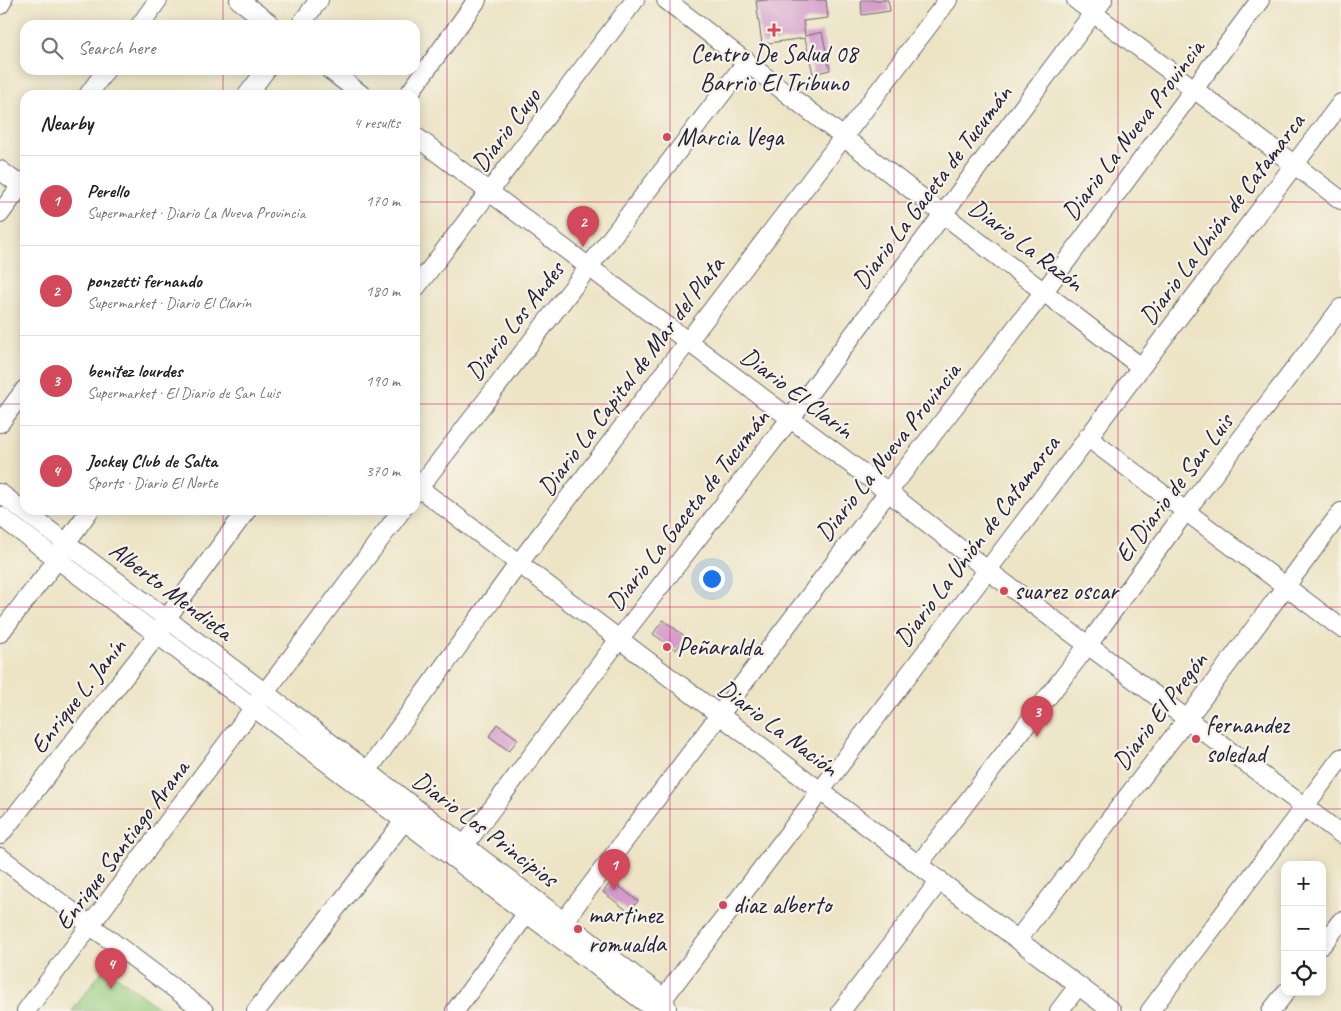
<!DOCTYPE html>
<html lang="en">
<head>
<meta charset="utf-8">
<style>
  :root { --surface:#fff; --page:#f2f2f2; --text:#222; --muted:#767676; --line:#e0e0e0; --accent:#d1495b }
  body { margin:0; font-family:Caveat,sans-serif; background:var(--page); color:var(--text) }
  .controls { position:absolute; right:15px; bottom:15px; display:grid; overflow:hidden; border-radius:10px; box-shadow:0 2px 12px #0003 }
  .controls button { width:45px; height:45px; display:grid; place-items:center; padding:0; border:0; border-bottom:1px solid var(--line); background:var(--surface); color:var(--text); font:25px sans-serif }
  .you { position:absolute; left:711px; top:578px; width:18px; height:18px; margin:-12px; border:4px solid #fff; border-radius:50%; background:#1a73e8; box-shadow:0 0 0 8px #1a73e833 }
  .badge { display:grid; place-items:center; width:32px; height:32px; border-radius:50%; background:var(--accent); color:#fff; font-size:16px; font-weight:700 }
  .pin { position:absolute; translate:-50% -41px; filter:drop-shadow(0 1px 2px #0008) }
  .pin::after { content:''; position:absolute; top:26px; width:18px; height:15px; background:inherit; clip-path:polygon(0 0,100% 0,50% 100%) }
  .list { margin:0; padding:0; list-style:none }
  h2 { display:flex; justify-content:space-between; align-items:center; height:65px; margin:0; padding:0 20px; font-size:21px }
  h2 small { font-size:16px; font-weight:400; color:var(--muted) }
  .list li { display:grid; grid-template-columns:32px 1fr auto; gap:15px; align-items:center; box-sizing:border-box; height:90px; padding:0 20px; border-top:1px solid var(--line) }
  .list b { display:block; font-size:19px; white-space:nowrap }
  .list p { margin:0; font-size:16px; white-space:nowrap; color:var(--muted) }
  .list em { font-size:16px; font-style:normal; color:var(--muted) }
  .icon { flex:none; width:28px; height:28px; fill:none; stroke:currentColor; stroke-width:2; stroke-linecap:round; stroke-linejoin:round }
  .map { position:relative; flex:none; width:1341px; height:1011px; overflow:hidden }
  .search { position:absolute; background:var(--surface); box-shadow:0 2px 12px #0003; left:20px; top:20px; width:400px; height:55px; display:flex; align-items:center; gap:12px; box-sizing:border-box; padding:0 18px; border-radius:15px; color:var(--muted); font-size:19px }
  .panel { position:absolute; background:var(--surface); box-shadow:0 2px 12px #0003; left:20px; top:90px; width:400px; height:425px; border-radius:15px }
  .map>svg:first-child { display:block }
  .green { fill:#96cc7f; stroke:#5c775d }
  .building { fill:#d39bca }
  .lines { fill:none; stroke-linecap:round; stroke-linejoin:round }
  .minor-casing { stroke:#69666b; stroke-width:20 }
  .minor { stroke:#fff; stroke-width:18 }
  .grid { fill:none; stroke:#c2185b; stroke-width:1; stroke-opacity:0.55 }
  .poi-dot { fill:#d1495b; stroke:#f7f3e8; stroke-width:2 }
  .labels { text-anchor:middle; dominant-baseline:central; stroke-width:4.5; stroke-linejoin:round; paint-order:stroke }
  .poi-label { font-size:25px; fill:#22223b; stroke:#f7f3e8; text-anchor:start }
  .street-label { font-size:25px; fill:#22223b; stroke:#f7f3e8 }
</style>
</head>
<body>
<div class="map">
<svg width="1341" height="1011" viewBox="0 0 1341 1011">
  <rect width="100%" height="100%" fill="#f7f3e8"/>
  <filter id="ink" filterUnits="userSpaceOnUse"><feTurbulence type="fractalNoise" baseFrequency=".02" numOctaves="2"/><feDisplacementMap in="SourceGraphic" scale="10" xChannelSelector="R" yChannelSelector="G"/><feConvolveMatrix kernelMatrix="1 2 1 2 8 2 1 2 1" color-interpolation-filters="sRGB"/></filter>
  <filter id="wash" filterUnits="userSpaceOnUse"><feTurbulence type="fractalNoise" baseFrequency=".0096" numOctaves="4" result="noise"/><feDisplacementMap in="SourceGraphic" scale="20" xChannelSelector="R" yChannelSelector="G"/><feGaussianBlur stdDeviation="1.12" result="paint"/><feColorMatrix in="noise" values="0 0 0 0 0 0 0 0 0 0 0 0 0 0 0 0 0 1.4 0 .05"/><feComposite in="paint" operator="in"/></filter>
  <g filter="url(#wash)">
    <rect width="100%" height="100%" fill="#ede4c5"/>
    <path class="green" d="M 105,967 L 162,1011 L 72,1011 Z"/>
    <g id="blocks">
      <path class="building" d="M 767,0 L 826,0 L 828,18 L 803,21 L 805,36 L 822,32 L 830,70 L 813,74 L 805,38 L 762,44 L 756,1 Z
        M 861,0 L 888,0 L 890,11 L 862,15 Z
        M 663,620 L 686,637 L 676,650 L 653,634 Z
        M 497,724 L 518,739 L 509,751 L 489,736 Z
        M 612,881 L 638,901 L 629,912 L 603,892 Z"/>
    </g>
  </g>
  <g filter="url(#ink)">
    <use href="#blocks" fill-opacity="0" stroke="#69666b" stroke-width="1"/>
    <g class="lines">
      <defs>
        <path id="minor" d="M 239,0 L 272,25
          M 666,0 L 1141,367
          M 1076,0 L 1341,200
          M 0,5 L 3,0
          M 140,25 L 158,0
          M 300,25 L 319,0
          M 330,70 L 362,95
          M 88,95 L 106,70
          M 247,95 L 266,70
          M 408,95 L 477,0
          M 415,136 L 888,492 L 986,569 L 1341,834
          M 0,170 L 25,189
          M 0,214 L 25,180
          M 415,289 L 635,0
          M 0,423 L 25,389
          M 1087,437 L 1341,628
          M 415,485 L 1112,1011
          M 0,493 L 264,692 L 664,998 L 667,1008
          M 415,493 L 747,61
          M 0,516 L 656,1011
          M 0,633 L 57,560 L 66,543 L 90,510
          M 357,785 L 519,563 L 948,0
          M 0,835 L 158,634 L 166,619 L 247,510
          M 0,857 L 204,1011
          M 455,858 L 620,638 L 790,419 L 1103,0
          M 919,864 L 1088,645 L 1185,512 L 1341,308
          M 554,934 L 888,492 L 1045,290 L 1260,0
          M 1018,939 L 1187,719 L 1341,512
          M 1322,945 L 1341,921
          M 26,1011 L 402,510
          M 256,1011 L 405,820
          M 455,1011 L 533,905
          M 654,1011 L 1341,103
          M 841,1011 L 940,880
          M 1059,1011 L 1078,986
          M 1150,1011 L 1341,758
          M 1271,1011 L 1286,992"/>
      </defs>
      <use href="#minor" class="minor-casing"/>
      <use href="#minor" class="minor"/>
    </g>
  </g>
  <path class="grid" d="M 223,0 L 223,25M 447,0 L 447,1011M 670,0 L 670,1011M 894,0 L 894,1011M 1118,0 L 1118,1011M 223,70 L 223,95M 0,202 L 25,202M 415,202 L 1341,202M 0,404 L 25,404M 415,404 L 1341,404M 223,510 L 223,1011M 0,607 L 1341,607M 0,809 L 1341,809"/>
  <g class="poi-dot">
    <path d="M771.5 22.5h5v5h5v5h-5v5h-5v-5h-5v-5h5z"/>
    <circle cx="667" cy="137" r="5"/>
    <circle cx="1004" cy="591" r="5"/>
    <circle cx="667" cy="647" r="5"/>
    <circle cx="1196" cy="739" r="5"/>
    <circle cx="723" cy="905" r="5"/>
    <circle cx="578" cy="929" r="5"/>
  </g>
  <g class="labels">
    <g class="poi-label">
      <text x="774" y="54" text-anchor="middle">Centro De Salud 08<tspan x="774" dy="29">Barrio El Tribuno</tspan></text>
      <text x="677" y="137">Marcia Vega</text>
      <text x="1014" y="591">suarez oscar</text>
      <text x="677" y="647">Peñaralda</text>
      <text x="1206" y="725">fernandez<tspan x="1206" dy="29">soledad</tspan></text>
      <text x="733" y="905">diaz alberto</text>
      <text x="588" y="915">martinez<tspan x="588" dy="29">romualda</tspan></text>
    </g>
    <g class="street-label">
      <text transform="translate(506 130) rotate(-53)">Diario Cuyo</text>
      <text transform="translate(1133 130) rotate(-53)">Diario La Nueva Provincia</text>
      <text transform="translate(932 187) rotate(-53)">Diario La Gaceta de Tucumán</text>
      <text transform="translate(1222 219) rotate(-53)">Diario La Unión de Catamarca</text>
      <text transform="translate(1026 245) rotate(37)">Diario La Razón</text>
      <text transform="translate(515 321) rotate(-52)">Diario Los Andes</text>
      <text transform="translate(631 376) rotate(-53)">Diario La Capital de Mar del Plata</text>
      <text transform="translate(797 393) rotate(37)">Diario El Clarín</text>
      <text transform="translate(888 452) rotate(-52)">Diario La Nueva Provincia</text>
      <text transform="translate(1174 488) rotate(-53)">El Diario de San Luis</text>
      <text transform="translate(688 510) rotate(-52)">Diario La Gaceta de Tucumán</text>
      <text transform="translate(977 541) rotate(-53)">Diario La Unión de Catamarca</text>
      <text transform="translate(171 591) rotate(37)">Alberto Mendieta</text>
      <text transform="translate(78 696) rotate(-52)">Enrique L. Janín</text>
      <text transform="translate(1160 711) rotate(-53)">Diario El Pregón</text>
      <text transform="translate(778 728) rotate(37)">Diario La Nación</text>
      <text transform="translate(485 829) rotate(37)">Diario Los Principios</text>
      <text transform="translate(122 845) rotate(-53)">Enrique Santiago Arana</text>
    </g>
  </g>
</svg>
<div class="controls">
<button>+</button>
<button>−</button>
<button><svg class="icon" aria-label="locate" viewBox="0 0 24 24"><circle cx="12" cy="12" r="6"/><path d="M12 2v4M12 18v4M2 12h4M18 12h4"/></svg></button>
</div>
<div class="you"></div>
<div class="pin badge" style="left:614px;top:890px">1</div>
<div class="pin badge" style="left:583px;top:247px">2</div>
<div class="pin badge" style="left:1037px;top:737px">3</div>
<div class="pin badge" style="left:111px;top:989px">4</div>
<div class="search"><svg class="icon" aria-label="search" viewBox="0 0 24 24"><circle cx="10" cy="10" r="6"/><path d="M15 15l6 6"/></svg>Search here</div>
<section class="panel">
<h2>Nearby<small>4 results</small></h2>
<ul class="list">
<li><span class="badge">1</span><div><b>Perello</b><p>Supermarket · Diario La Nueva Provincia</p></div><em>170 m</em></li>
<li><span class="badge">2</span><div><b>ponzetti fernando</b><p>Supermarket · Diario El Clarín</p></div><em>180 m</em></li>
<li><span class="badge">3</span><div><b>benitez lourdes</b><p>Supermarket · El Diario de San Luis</p></div><em>190 m</em></li>
<li><span class="badge">4</span><div><b>Jockey Club de Salta</b><p>Sports · Diario El Norte</p></div><em>370 m</em></li>
</ul>
</section>
</div>
</body>
</html>
